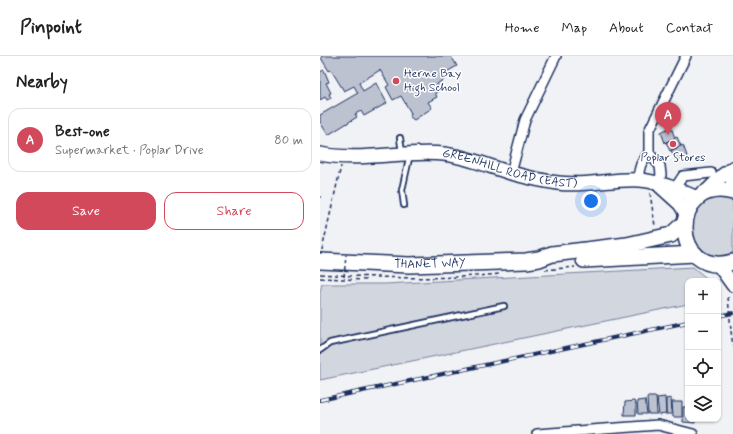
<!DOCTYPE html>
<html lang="en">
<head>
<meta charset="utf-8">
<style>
  :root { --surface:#fff; --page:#f2f2f2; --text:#222; --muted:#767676; --line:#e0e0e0; --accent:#d1495b }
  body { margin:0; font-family:Mynerve,sans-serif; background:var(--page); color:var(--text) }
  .controls { position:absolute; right:12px; bottom:12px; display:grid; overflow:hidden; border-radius:8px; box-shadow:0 1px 3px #0004 }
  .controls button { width:36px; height:36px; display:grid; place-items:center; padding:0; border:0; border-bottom:1px solid var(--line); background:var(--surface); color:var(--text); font:20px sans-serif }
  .you { position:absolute; left:271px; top:145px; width:14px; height:14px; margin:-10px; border:3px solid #fff; border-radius:50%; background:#1a73e8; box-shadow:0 0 0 6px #1a73e833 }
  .badge { display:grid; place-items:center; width:26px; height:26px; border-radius:50%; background:var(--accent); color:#fff; font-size:13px; font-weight:700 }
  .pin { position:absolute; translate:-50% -33px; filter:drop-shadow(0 1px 2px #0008) }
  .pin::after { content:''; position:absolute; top:21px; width:14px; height:12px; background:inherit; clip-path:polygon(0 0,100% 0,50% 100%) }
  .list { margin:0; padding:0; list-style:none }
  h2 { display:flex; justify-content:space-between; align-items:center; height:52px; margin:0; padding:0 16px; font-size:17px }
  h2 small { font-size:13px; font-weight:400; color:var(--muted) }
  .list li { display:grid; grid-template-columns:26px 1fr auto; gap:12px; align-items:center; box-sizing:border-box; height:64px; margin:0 8px 8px; padding:0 8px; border:1px solid var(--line); border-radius:12px }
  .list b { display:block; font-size:15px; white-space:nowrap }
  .list p { margin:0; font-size:13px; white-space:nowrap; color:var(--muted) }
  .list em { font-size:13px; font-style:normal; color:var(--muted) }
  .actions { display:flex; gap:8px; padding:12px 16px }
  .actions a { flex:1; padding:9px 0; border:1px solid var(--accent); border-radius:12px; text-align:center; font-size:14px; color:var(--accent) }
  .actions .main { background:var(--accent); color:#fff }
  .icon { flex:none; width:22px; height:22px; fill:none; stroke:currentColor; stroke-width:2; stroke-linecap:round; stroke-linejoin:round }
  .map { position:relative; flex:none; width:413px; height:378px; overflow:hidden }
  header { display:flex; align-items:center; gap:24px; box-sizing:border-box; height:56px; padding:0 20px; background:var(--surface); border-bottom:1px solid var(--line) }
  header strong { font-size:19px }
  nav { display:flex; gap:22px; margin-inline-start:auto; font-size:14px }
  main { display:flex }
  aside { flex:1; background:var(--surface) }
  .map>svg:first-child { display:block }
  .green { fill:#d2d6df; stroke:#76829e }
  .building { fill:#bcc2d0; stroke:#1b2f5e }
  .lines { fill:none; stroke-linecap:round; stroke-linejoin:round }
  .lane-casing { stroke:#1b2f5e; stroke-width:8 }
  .street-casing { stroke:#1b2f5e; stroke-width:12 }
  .secondary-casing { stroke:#1b2f5e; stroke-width:16 }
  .primary-casing { stroke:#1b2f5e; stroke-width:18 }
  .path { stroke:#1b2f5e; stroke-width:1.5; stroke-dasharray:4 3; stroke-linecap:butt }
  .lane { stroke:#fff; stroke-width:4.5 }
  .street { stroke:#fff; stroke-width:9 }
  .secondary { stroke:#fff; stroke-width:13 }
  .primary { stroke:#fff; stroke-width:15 }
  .rail-casing { stroke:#1b2f5e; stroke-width:4 }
  .rail { stroke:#fff; stroke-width:2.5; stroke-dasharray:8; stroke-linecap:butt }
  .path-bridge { stroke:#1b2f5e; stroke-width:1.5; stroke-dasharray:4 3; stroke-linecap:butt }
  .poi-dot { fill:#d1495b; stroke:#fff; stroke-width:1.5 }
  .labels { text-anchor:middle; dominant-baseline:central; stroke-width:3; stroke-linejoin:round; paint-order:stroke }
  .poi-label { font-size:12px; fill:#1b2f5e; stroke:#fff; text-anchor:start }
  .street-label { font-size:12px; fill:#1b2f5e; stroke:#fff }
</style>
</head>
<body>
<header>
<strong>Pinpoint</strong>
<nav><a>Home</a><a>Map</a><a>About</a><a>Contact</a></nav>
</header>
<main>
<aside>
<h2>Nearby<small></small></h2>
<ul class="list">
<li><span class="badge">A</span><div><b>Best-one</b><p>Supermarket · Poplar Drive</p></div><em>80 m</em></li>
</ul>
<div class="actions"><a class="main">Save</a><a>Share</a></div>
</aside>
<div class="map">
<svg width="413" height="378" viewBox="0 0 413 378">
  <rect width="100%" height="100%" fill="#f1f2f5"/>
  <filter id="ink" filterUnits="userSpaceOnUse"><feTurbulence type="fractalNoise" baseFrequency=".025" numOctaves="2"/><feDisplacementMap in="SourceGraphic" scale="8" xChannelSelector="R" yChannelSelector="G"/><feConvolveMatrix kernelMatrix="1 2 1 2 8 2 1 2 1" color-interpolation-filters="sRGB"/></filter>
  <g filter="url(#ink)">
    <path class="green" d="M 390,142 L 410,143 L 413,145 L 413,196 C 381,216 349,163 390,142 Z
      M 373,211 L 390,225 L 368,225 L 368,248 L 0,324 L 0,236 L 2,228 L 65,228 Z"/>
    <path class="building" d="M 2,0 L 131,0 L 137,10 L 123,18 L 126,22 L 117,28 L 120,34 L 115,37 L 117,41 L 108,46 L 112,52 L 94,64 L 90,61 L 91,57 L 81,40 L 73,44 L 66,31 L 69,29 L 60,14 L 39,27 L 43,35 L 56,27 L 67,47 L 44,60 L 41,55 L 35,58 L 37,61 L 8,79 L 0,66 L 0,59 L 38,37 L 34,30 L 24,35 L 11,14 L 9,15 L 1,2 Z
      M 4,14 L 9,26 L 6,27 L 11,37 L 9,38 L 11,42 L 7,44 L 5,41 L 0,44 L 0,16 Z
      M 351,71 L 355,82 L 345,87 L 341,76 Z
      M 357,81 L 361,90 L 350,95 L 346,86 Z
      M 363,89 L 367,100 L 356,105 L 351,94 Z
      M 327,341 L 336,341 L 337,358 L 328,358 Z
      M 345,341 L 346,358 L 339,359 L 337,342 Z
      M 351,342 L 352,358 L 346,358 L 346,343 Z
      M 325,344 L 327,358 L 318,358 L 317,345 Z
      M 314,345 L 316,348 L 316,359 L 304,359 L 305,346 Z
      M 352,346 L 362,346 L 362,361 L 353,361 Z
      M 363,351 L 368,351 L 368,363 L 375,363 L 375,367 L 363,366 Z"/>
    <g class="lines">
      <defs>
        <path id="lane" d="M 80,82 L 82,97
          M 84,149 L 82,134 L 90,98
          M 0,294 L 10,287 L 184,250"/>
        <path id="street" d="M 191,117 L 205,64 L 236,0
          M 319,124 C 318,112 321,106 329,97
          M 338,127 L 341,119 L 340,110 L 329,97 L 329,75 L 366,0
          M 355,132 L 363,120 L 391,117
          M 217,378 L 338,369 L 373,378"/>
        <g id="secondary">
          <path id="s1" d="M 0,98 C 41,106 83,94 124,98 C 148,101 168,110 191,117 C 206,121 223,125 238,127 C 265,131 293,122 320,124 C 341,126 359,134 377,142"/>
          <path d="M 340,130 L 360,148 L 366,158"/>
          <path d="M 412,136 L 413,112"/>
          <path d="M 385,137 L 403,119 L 413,112"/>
          <path d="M 398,208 L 413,229"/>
        </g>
        <g id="primary">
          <path d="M 413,136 C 349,119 349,224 413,206"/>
          <path d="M 264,204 L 375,198"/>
          <path id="s2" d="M 0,205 L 89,209 L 206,205 L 219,203 L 232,198 L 307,189 L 351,179 L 364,167"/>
        </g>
      </defs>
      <use href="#lane" class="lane-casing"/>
      <use href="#street" class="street-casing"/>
      <use href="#secondary" class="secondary-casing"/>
      <use href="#primary" class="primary-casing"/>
      <path class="path" d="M 330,137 L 335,170
        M 0,141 L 1,141
        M 2,194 L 21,110
        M 225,214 L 255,211
        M 0,218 C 60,222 120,224 180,218
        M 0,222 L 46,224 L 46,222
        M 411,275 L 413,290"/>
      <use href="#lane" class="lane"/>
      <use href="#street" class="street"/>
      <use href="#secondary" class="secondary"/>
      <use href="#primary" class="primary"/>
      <defs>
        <path id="rail" d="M 398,260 L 413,257
          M 0,344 L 368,266"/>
      </defs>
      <use href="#rail" class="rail-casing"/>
      <use href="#rail" class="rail"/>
      <path class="path-bridge" d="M 24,221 L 26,199
        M 408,241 L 411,275"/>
    </g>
  </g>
  <g class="poi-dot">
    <circle cx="76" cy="25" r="4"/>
    <circle cx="353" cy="88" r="4"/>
  </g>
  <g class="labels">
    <g class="poi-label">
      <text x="84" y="18">Herne Bay<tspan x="84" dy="14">High School</tspan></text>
      <text x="353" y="102" text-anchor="middle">Poplar Stores</text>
    </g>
    <g class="street-label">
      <text stroke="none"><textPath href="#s1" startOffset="192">GREENHILL ROAD (EAST)</textPath></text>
      <text stroke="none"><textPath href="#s2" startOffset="110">THANET WAY</textPath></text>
    </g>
  </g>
</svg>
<div class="controls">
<button>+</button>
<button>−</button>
<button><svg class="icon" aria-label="locate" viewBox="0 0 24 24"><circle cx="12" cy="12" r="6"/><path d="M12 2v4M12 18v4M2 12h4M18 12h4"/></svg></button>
<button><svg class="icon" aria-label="layers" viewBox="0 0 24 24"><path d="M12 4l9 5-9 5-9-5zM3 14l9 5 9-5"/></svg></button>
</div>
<div class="you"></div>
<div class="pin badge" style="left:348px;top:79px">A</div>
</div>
</main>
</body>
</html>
